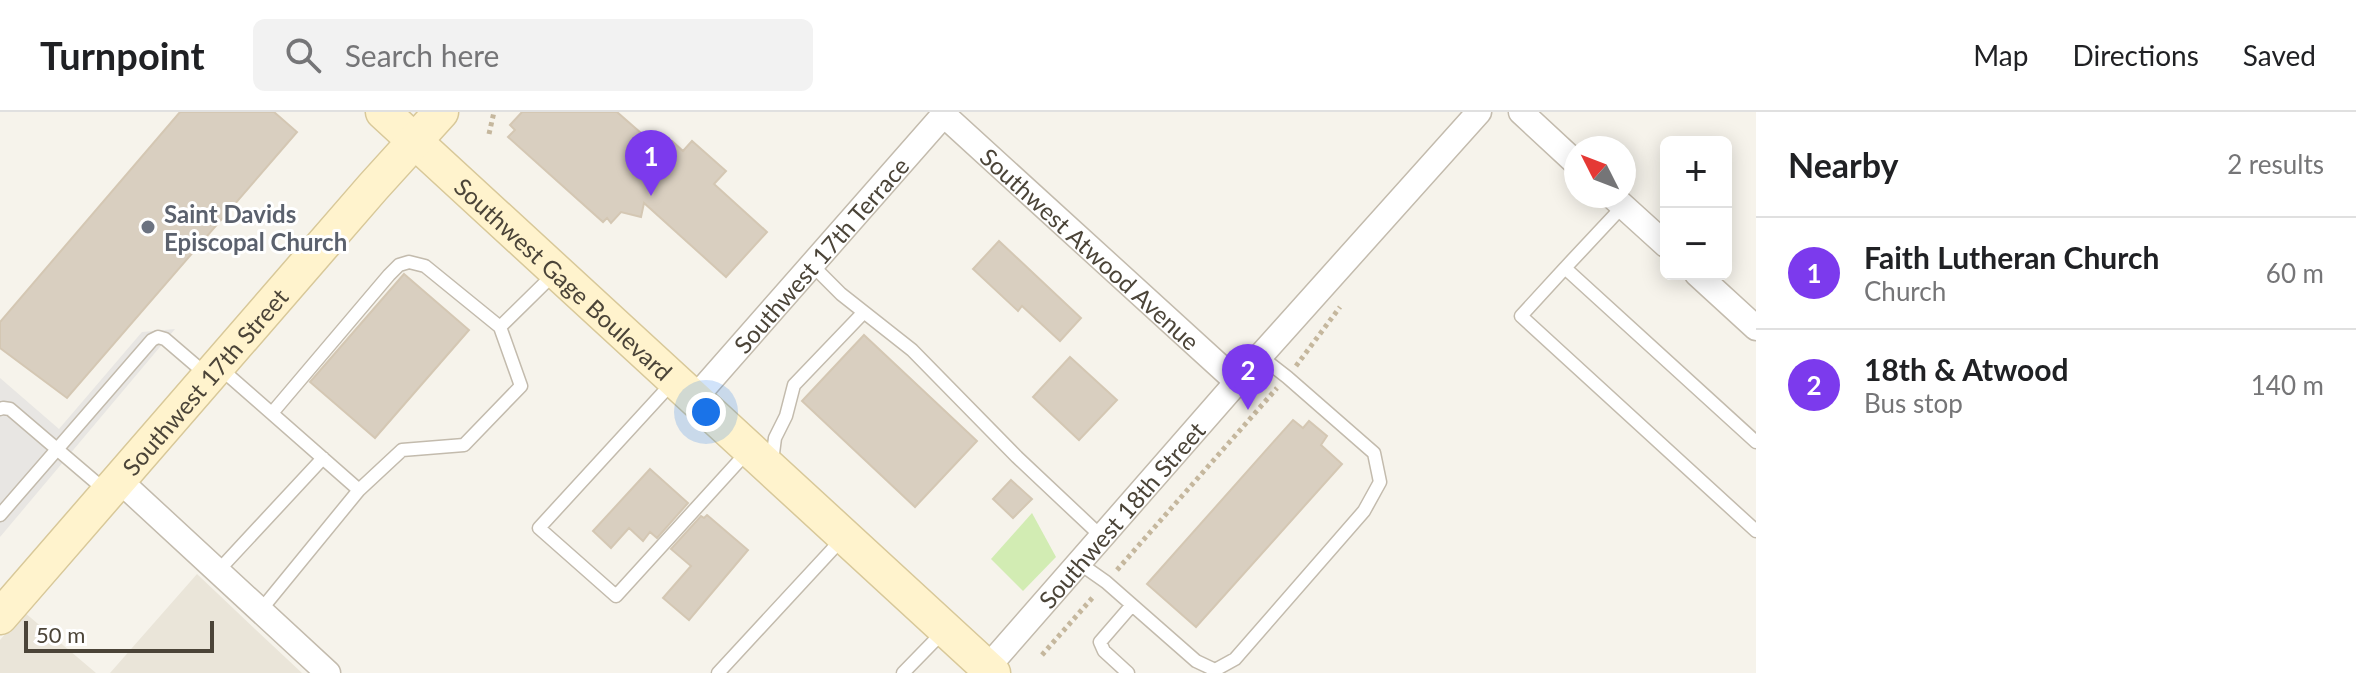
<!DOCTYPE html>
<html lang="en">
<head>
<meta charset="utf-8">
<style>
  :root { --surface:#fff; --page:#f2f2f2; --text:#202124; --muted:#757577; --line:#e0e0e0; --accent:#7c3aed }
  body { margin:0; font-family:Lato,sans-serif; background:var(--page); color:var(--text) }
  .controls { position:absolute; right:24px; top:24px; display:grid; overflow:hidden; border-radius:12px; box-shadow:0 4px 20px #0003 }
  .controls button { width:72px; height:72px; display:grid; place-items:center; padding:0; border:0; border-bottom:2px solid var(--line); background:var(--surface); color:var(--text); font:40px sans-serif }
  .compass { position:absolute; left:1564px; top:24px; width:72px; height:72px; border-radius:50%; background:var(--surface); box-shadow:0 4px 20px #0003; rotate:312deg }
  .scale { position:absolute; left:24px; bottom:20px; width:190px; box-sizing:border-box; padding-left:8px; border:4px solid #4b4438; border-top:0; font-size:22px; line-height:28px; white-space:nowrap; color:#4b4438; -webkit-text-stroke:6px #fff; paint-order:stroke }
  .you { position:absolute; left:706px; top:300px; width:28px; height:28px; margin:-20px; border:6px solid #fff; border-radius:50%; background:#1a73e8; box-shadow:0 0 0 12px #1a73e833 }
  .badge { display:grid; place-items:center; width:52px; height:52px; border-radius:50%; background:var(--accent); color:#fff; font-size:26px; font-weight:700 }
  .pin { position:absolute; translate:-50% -66px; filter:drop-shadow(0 2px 4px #0008) }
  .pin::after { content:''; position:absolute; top:42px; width:28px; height:24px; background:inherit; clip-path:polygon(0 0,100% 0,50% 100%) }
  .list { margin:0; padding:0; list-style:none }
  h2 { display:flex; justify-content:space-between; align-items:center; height:104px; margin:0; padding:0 32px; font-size:34px }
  h2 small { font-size:26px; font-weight:400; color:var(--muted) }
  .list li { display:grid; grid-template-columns:52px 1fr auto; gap:24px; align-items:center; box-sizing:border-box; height:112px; padding:0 32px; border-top:2px solid var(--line) }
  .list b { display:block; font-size:30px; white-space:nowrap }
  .list p { margin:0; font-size:26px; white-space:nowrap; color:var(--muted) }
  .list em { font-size:26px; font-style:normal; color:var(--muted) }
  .icon { flex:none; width:44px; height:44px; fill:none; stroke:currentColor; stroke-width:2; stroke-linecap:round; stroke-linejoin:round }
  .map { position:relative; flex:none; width:1756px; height:561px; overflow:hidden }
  header { display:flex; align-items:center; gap:48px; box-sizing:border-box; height:112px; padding:0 40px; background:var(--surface); border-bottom:2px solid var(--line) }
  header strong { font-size:38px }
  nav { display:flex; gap:44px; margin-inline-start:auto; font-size:28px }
  .search { width:560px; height:72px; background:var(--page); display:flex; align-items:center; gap:20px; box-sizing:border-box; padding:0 28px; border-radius:12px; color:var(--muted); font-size:30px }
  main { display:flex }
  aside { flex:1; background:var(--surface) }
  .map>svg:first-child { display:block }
  .residential { fill:#eae5d9 }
  .green { fill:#d2ecb3 }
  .parking { fill:#e8e6e3 }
  .building { fill:#d9cfc0; stroke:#d4c7b3; stroke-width:2 }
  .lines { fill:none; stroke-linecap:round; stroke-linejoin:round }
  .lane-casing { stroke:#c3bbad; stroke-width:15 }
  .street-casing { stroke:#c3bbad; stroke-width:27 }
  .secondary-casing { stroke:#d8c899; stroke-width:37 }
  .path { stroke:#c5b79d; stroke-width:5; stroke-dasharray:4 4; stroke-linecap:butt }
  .lane { stroke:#fff; stroke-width:12 }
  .street { stroke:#fff; stroke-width:24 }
  .secondary { stroke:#fff3cd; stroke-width:34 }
  .worship-dot { fill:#6b7280; stroke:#fff; stroke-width:3 }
  .labels { text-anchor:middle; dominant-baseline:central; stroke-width:6; stroke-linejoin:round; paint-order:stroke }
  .worship-label { font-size:24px; font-weight:bold; fill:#5b616d; stroke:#fff; text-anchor:start }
  .street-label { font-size:24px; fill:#4b4438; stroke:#fff }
</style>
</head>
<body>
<header>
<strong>Turnpoint</strong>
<div class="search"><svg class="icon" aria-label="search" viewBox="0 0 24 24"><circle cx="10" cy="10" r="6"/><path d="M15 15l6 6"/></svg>Search here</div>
<nav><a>Map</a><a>Directions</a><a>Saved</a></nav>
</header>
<main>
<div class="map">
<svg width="1756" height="561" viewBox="0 0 1756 561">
  <rect width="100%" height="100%" fill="#f6f3eb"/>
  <path class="residential" d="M 197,462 L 255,517 L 302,561 L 110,561 Z
    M 24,500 L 96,561 L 0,561 L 0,528 Z"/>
  <path class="green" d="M 1032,401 L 1056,445 L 1023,479 L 991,447 Z"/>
  <path class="parking" d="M 175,217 L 0,425 L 0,266 L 59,317 L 142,220 Z"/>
  <path class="building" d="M 180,0 L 274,0 L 297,20 L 67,286 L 0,236 L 0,210 Z
    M 522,0 L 617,0 L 641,21 L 672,29 L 683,39 L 692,29 L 726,59 L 714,72 L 767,120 L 726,165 L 644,91 L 641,105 L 621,100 L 611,111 L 607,106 L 603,110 L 508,25 L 515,18 L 510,13 Z
    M 999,129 L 1081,206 L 1060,229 L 1022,194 L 1018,199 L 973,157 Z
    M 404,162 L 469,218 L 375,326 L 310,270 Z
    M 864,223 L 977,329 L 915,395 L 802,289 Z
    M 1070,245 L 1117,288 L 1079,328 L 1033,285 Z
    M 1293,308 L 1303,316 L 1309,309 L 1327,324 L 1321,333 L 1342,352 L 1196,515 L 1147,472 Z
    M 650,357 L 688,391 L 657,426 L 650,420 L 643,429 L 629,416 L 611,436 L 593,419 Z
    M 1011,368 L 1032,387 L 1013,406 L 993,387 Z
    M 707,403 L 748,438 L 689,508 L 663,486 L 691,454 L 671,437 L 701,404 L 704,406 Z"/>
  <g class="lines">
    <defs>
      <path id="lane" d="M 1623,94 L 1565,156 L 1756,330
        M 812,153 L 841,182 L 912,238 L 1017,345 L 1102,425
        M 1565,156 L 1521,204 L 1756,419
        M 500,215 L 555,161
        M 220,256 L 359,378
        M 672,271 L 539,416 L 616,484 L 749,338
        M 0,297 L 3,296 L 10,297 L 106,379
        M 772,349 L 775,326 L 786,304 L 794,273 L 864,200
        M 0,403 L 152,228 L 158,225 L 165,227 L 207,263
        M 1079,451 L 1106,470 L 1196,549 L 1215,558 L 1235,547 L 1364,399 L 1380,370 L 1374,341 L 1287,265 L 1260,244
        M 218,459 L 323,346
        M 260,499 L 359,378 L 402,338 L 464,333 L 521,274 L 500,215 L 425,154 L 409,150 L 399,153 L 389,163 L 272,301
        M 718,561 L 842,427
        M 903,561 L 943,520
        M 1128,561 L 1104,539 L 1100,530 L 1132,493"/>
      <g id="street">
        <path d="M 1521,0 L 1576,51"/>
        <path id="s1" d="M 944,3 L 1237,270"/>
        <path d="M 1612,84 L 1666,133"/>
        <path d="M 1697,162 L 1756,216"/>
        <path id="s2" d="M 694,287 L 946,0"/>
        <path d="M 119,368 L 328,561"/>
        <path id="s3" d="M 987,556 L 1237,270 L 1479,0"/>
      </g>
      <g id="secondary">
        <path id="s4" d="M 383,0 L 993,561"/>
        <path id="s5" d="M 0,505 L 373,75 L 441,0"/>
      </g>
    </defs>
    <use href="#lane" class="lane-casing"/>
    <use href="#street" class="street-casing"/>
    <use href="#secondary" class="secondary-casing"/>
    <path class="path" d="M 489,22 L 494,0
      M 1296,254 L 1340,195
      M 1117,458 L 1277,276
      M 1042,543 L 1094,484"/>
    <use href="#lane" class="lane"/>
    <use href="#street" class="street"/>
    <use href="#secondary" class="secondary"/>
  </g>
  <circle class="worship-dot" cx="148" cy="115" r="8"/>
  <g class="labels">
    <g class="worship-label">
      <text x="164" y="101">Saint Davids<tspan x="164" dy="28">Episcopal Church</tspan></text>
    </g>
    <g class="street-label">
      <text stroke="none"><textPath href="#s1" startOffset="198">Southwest Atwood Avenue</textPath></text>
      <text stroke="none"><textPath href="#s2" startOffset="192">Southwest 17th Terrace</textPath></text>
      <text stroke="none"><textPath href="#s4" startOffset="246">Southwest Gage Boulevard</textPath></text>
      <text stroke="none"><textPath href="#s5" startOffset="312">Southwest 17th Street</textPath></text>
      <text stroke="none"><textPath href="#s3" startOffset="204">Southwest 18th Street</textPath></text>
    </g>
  </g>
</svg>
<div class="controls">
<button>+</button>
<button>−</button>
</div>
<svg class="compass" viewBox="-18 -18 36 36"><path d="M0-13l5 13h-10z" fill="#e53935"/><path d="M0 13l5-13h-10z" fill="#757577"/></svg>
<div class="scale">50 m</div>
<div class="you"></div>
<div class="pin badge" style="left:651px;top:84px">1</div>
<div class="pin badge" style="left:1248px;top:298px">2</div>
</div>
<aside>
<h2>Nearby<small>2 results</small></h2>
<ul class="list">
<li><span class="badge">1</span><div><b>Faith Lutheran Church</b><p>Church</p></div><em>60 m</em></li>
<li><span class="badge">2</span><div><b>18th &amp; Atwood</b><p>Bus stop</p></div><em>140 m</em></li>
</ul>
</aside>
</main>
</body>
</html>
